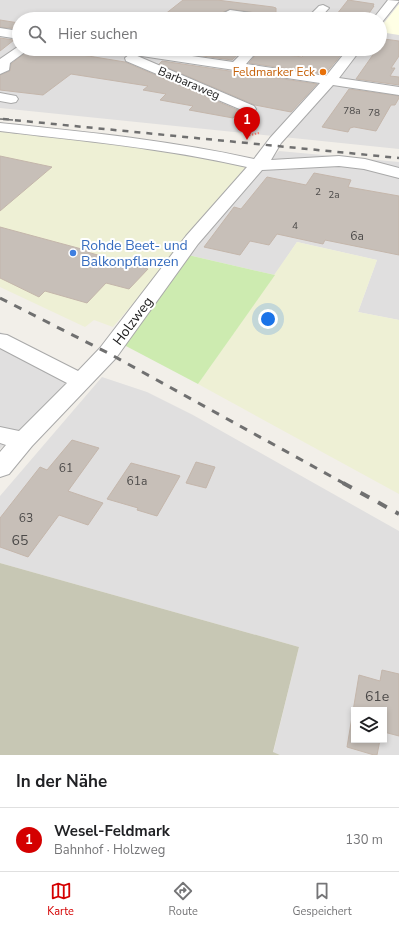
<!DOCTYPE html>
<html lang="de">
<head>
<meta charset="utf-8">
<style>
  :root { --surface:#fff; --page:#f6f6f6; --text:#202124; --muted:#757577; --line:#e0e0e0; --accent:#d40000 }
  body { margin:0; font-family:"Nunito Sans",sans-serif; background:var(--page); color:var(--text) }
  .controls { position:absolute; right:12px; bottom:12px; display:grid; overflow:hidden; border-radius:0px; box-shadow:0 2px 6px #0003 }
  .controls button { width:36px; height:36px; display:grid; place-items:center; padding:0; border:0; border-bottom:1px solid var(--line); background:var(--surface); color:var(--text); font:20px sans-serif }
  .you { position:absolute; left:268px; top:319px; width:14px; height:14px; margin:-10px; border:3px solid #fff; border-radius:50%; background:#1a73e8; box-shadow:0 0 0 6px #1a73e833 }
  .badge { display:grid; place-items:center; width:26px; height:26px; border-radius:50%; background:var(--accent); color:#fff; font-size:13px; font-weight:700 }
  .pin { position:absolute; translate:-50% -33px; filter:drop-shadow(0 1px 2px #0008) }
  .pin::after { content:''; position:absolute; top:21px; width:14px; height:12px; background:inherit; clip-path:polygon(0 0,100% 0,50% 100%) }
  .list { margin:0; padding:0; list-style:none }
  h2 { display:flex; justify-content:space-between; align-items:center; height:52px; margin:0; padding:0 16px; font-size:17px }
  h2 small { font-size:13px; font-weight:400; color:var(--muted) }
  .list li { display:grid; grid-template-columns:26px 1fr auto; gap:12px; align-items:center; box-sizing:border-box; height:64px; padding:0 16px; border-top:1px solid var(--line) }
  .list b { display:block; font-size:15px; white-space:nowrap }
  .list p { margin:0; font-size:13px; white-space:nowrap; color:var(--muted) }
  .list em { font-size:13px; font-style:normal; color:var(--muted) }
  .icon { flex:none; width:22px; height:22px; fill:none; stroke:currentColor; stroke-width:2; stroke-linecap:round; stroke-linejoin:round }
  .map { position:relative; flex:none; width:399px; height:755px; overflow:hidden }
  .search { position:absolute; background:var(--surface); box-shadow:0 2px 6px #0003; left:12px; right:12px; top:12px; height:44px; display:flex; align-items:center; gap:10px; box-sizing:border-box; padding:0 14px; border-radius:22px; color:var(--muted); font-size:15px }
  .sheet { height:116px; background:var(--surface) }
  nav { display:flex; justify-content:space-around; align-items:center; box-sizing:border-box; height:56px; border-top:1px solid var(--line); background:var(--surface); font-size:11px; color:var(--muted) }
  nav a { display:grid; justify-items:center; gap:2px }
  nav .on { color:var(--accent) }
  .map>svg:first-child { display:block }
  .residential { fill:#e0dfdf; fill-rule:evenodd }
  .education { fill:#ffffe5 }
  .construction { fill:#c7c7b4 }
  .farmland { fill:#eef0d5 }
  .grass { fill:#cdebb0 }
  .building { fill:#c7bfb8; stroke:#c4b6ab }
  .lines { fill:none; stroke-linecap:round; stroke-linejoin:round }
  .minor-casing { stroke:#a9a9a9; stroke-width:2 }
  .path { stroke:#fa8072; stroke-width:2; stroke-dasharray:1.5 1.5; stroke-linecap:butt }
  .minor { fill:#fff; fill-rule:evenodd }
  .rail-far3 { stroke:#707070; stroke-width:1.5; stroke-dasharray:4.5 4.5; stroke-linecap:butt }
  .rail-far2 { stroke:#707070; stroke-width:2.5; stroke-dasharray:6 6; stroke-linecap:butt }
  .rail-far1 { stroke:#707070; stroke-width:3; stroke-dasharray:8 8; stroke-linecap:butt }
  .rail { stroke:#707070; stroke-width:4; stroke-dasharray:10 10; stroke-linecap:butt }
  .food-dot { fill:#e8710a; stroke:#fff; stroke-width:1.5 }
  .shop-dot { fill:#3f7fe0; stroke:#fff; stroke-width:1.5 }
  .labels { text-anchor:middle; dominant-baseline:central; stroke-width:4; stroke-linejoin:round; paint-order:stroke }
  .far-number-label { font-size:10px; fill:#4b4948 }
  .far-food-label { font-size:12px; fill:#c56008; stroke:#fff; text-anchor:end }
  .far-street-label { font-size:12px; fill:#222; stroke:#fff }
  .number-label { font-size:12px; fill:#4b4948 }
  .shop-label { font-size:14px; fill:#366cbe; stroke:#fff; text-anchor:start }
  .street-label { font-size:14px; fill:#222; stroke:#fff }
  .near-number-label { font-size:14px; fill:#4b4948 }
</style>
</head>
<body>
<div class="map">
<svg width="399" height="755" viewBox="0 0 399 755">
  <rect width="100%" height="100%" fill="#f2efe9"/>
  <path class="residential" d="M 0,0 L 399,0 L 399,149 L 0,108 ZM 19,19 L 380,19 L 380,49 L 19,49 Z
    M 279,151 L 399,162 L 399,320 L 358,312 L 377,260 L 297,242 L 275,275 L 188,255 L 245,185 Z
    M 0,332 L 77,372 L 0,449 Z
    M 102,377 L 147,392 L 193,415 L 399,531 L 399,755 L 280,755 L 273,753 L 299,647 L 0,563 L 0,496 ZM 354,710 L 384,710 L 384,740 L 354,740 Z"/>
  <path class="education" d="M 399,4 L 399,35 L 380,32 L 380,28 Z"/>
  <path class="construction" d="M 0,563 L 299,647 L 273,752 L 280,755 L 0,755 Z"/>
  <path class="farmland" d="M 0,129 L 164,148 L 250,167 L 113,327 L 94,320 L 85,327 L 0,287 Z
    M 297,242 L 377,260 L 358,312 L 399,320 L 399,494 L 198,384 Z"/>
  <path class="grass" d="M 188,255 L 275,275 L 198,384 L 124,345 Z"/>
  <path class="building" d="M 183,0 L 217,0 L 273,7 L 276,8 L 276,16 L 230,9 L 223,12 L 223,14 L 226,16 L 240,19 L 195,19 L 164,15 Z
    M 348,0 L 374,4 L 373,6 L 374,6 L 365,19 L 333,19 Z
    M 0,20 L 19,23 L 19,29 L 0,27 Z
    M 0,38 L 14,40 L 0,51 Z
    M 384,39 L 399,41 L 399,56 L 391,68 L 395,68 L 390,76 L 399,77 L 399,85 L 356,79 L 377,49 L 380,49 L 380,45 Z
    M 30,49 L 82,49 L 76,54 L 125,62 L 240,111 L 233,118 L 189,110 L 193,106 L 160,100 L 166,94 L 143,90 L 148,86 L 71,74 L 43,95 L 0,90 L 0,75 L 10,71 L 11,64 Z
    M 194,49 L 244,49 L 232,60 L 188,54 Z
    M 309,49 L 346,49 L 325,74 L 249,63 L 259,51 L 302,57 Z
    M 162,61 L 317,84 L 291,112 L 255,105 L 159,64 Z
    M 349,89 L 399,96 L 399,98 L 395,105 L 391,105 L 376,131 L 354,127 L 350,128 L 348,132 L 322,127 Z
    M 0,156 L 52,167 L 0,211 Z
    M 314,173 L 351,180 L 348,187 L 399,196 L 399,255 L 325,240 L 323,244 L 277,234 L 269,245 L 250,241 L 240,255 L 204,247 L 234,207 L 241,209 L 267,177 L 306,185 Z
    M 0,227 L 89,251 L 87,252 L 148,269 L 129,289 L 106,283 L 87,303 L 45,291 L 39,297 L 0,278 Z
    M 72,440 L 99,448 L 68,491 L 103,503 L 88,525 L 59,515 L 28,557 L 0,547 L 0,518 L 40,467 L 47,470 Z
    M 196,462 L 215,467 L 206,488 L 186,483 Z
    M 131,463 L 180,476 L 157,516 L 137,510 L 138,508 L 107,499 Z
    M 382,670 L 399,674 L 399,736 L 384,732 L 384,710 L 354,710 L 354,740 L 380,740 L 377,755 L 374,755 L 347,747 L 359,675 L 380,681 Z"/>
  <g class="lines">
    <defs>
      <path id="minor" d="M 388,0 L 399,1 L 383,21 L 380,22 L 380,19 L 373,19 Z
        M 323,5 L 329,8 L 319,19 L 306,19 L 319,6 Z
        M 230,10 L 273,16 L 279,19 L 248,19 L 226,15 L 224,13 Z
        M 0,28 L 19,31 L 19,39 L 0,36 Z
        M 19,46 L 19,49 L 29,49 L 10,63 L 9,70 L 0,74 L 0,59 Z
        M 113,49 L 144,49 L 233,62 L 246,49 L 259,49 L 246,64 L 326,76 L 348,49 L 361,49 L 339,78 L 399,87 L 399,95 L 333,85 L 281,143 L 271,160 L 339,156 L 365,159 L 399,168 L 399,178 L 364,169 L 339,166 L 262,170 L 198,244 L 116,358 L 32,446 L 9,474 L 0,477 L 0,452 L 6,445 L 0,443 L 0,427 L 19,431 L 67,383 L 0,348 L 0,334 L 7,335 L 78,371 L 100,348 L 186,236 L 247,167 C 165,148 83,141 0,131 L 0,123 C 85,132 170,140 254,159 L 270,138 L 320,83 L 135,55 L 254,106 L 256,109 L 254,112 L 249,113 L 126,61 L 125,58 L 130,54 L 115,52 Z
        M 0,93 L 16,96 L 18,99 L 16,102 L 11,103 L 0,101 Z"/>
    </defs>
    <use href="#minor" class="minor-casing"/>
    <path class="path" d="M 246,136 L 259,133"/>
    <use href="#minor" class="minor"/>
    <path class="rail-far3" d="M 0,119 L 13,120"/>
    <path class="rail-far2" d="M 3,119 L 399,158"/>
    <path class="rail-far1" d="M 0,298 L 108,353 L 345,484"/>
    <path class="rail" d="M 343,483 L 399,514"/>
  </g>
  <circle class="food-dot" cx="323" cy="72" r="4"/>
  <circle class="shop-dot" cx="73" cy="253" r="4"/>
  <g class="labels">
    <g class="far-number-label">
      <text x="352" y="111">78a</text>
      <text x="374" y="113">78</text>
      <text x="318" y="192">2</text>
      <text x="334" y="195">2a</text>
      <text x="295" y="226">4</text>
    </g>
    <g class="far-food-label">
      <text x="315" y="72">Feldmarker Eck</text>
    </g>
    <g class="far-street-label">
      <text transform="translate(189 83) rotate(23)">Barbaraweg</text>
    </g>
    <g class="number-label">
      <text x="357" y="236">6a</text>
      <text x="66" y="468">61</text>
      <text x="137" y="481">61a</text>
      <text x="26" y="518">63</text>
    </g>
    <g class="shop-label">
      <text x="81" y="245">Rohde Beet- und<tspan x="81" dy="16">Balkonpflanzen</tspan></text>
    </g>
    <g class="street-label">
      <text transform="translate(133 321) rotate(-53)">Holzweg</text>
    </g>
    <g class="near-number-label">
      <text x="20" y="540">65</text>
      <text x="377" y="696">61e</text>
    </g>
  </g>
</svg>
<div class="controls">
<button><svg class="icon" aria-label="layers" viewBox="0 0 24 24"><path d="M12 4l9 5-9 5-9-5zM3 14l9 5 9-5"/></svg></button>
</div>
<div class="you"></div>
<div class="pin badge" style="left:247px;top:140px">1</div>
<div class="search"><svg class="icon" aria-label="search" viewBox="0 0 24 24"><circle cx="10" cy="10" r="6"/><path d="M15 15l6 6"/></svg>Hier suchen</div>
</div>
<section class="sheet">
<h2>In der Nähe<small></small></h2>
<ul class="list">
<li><span class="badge">1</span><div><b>Wesel-Feldmark</b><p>Bahnhof · Holzweg</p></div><em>130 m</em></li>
</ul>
</section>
<nav>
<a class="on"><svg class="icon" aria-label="map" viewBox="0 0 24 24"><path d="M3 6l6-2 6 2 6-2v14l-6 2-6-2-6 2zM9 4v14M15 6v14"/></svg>Karte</a>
<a><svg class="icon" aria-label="directions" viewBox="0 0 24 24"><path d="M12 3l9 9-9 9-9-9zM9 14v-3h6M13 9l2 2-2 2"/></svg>Route</a>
<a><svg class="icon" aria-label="saved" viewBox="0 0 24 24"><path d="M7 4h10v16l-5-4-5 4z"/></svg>Gespeichert</a>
</nav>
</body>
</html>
